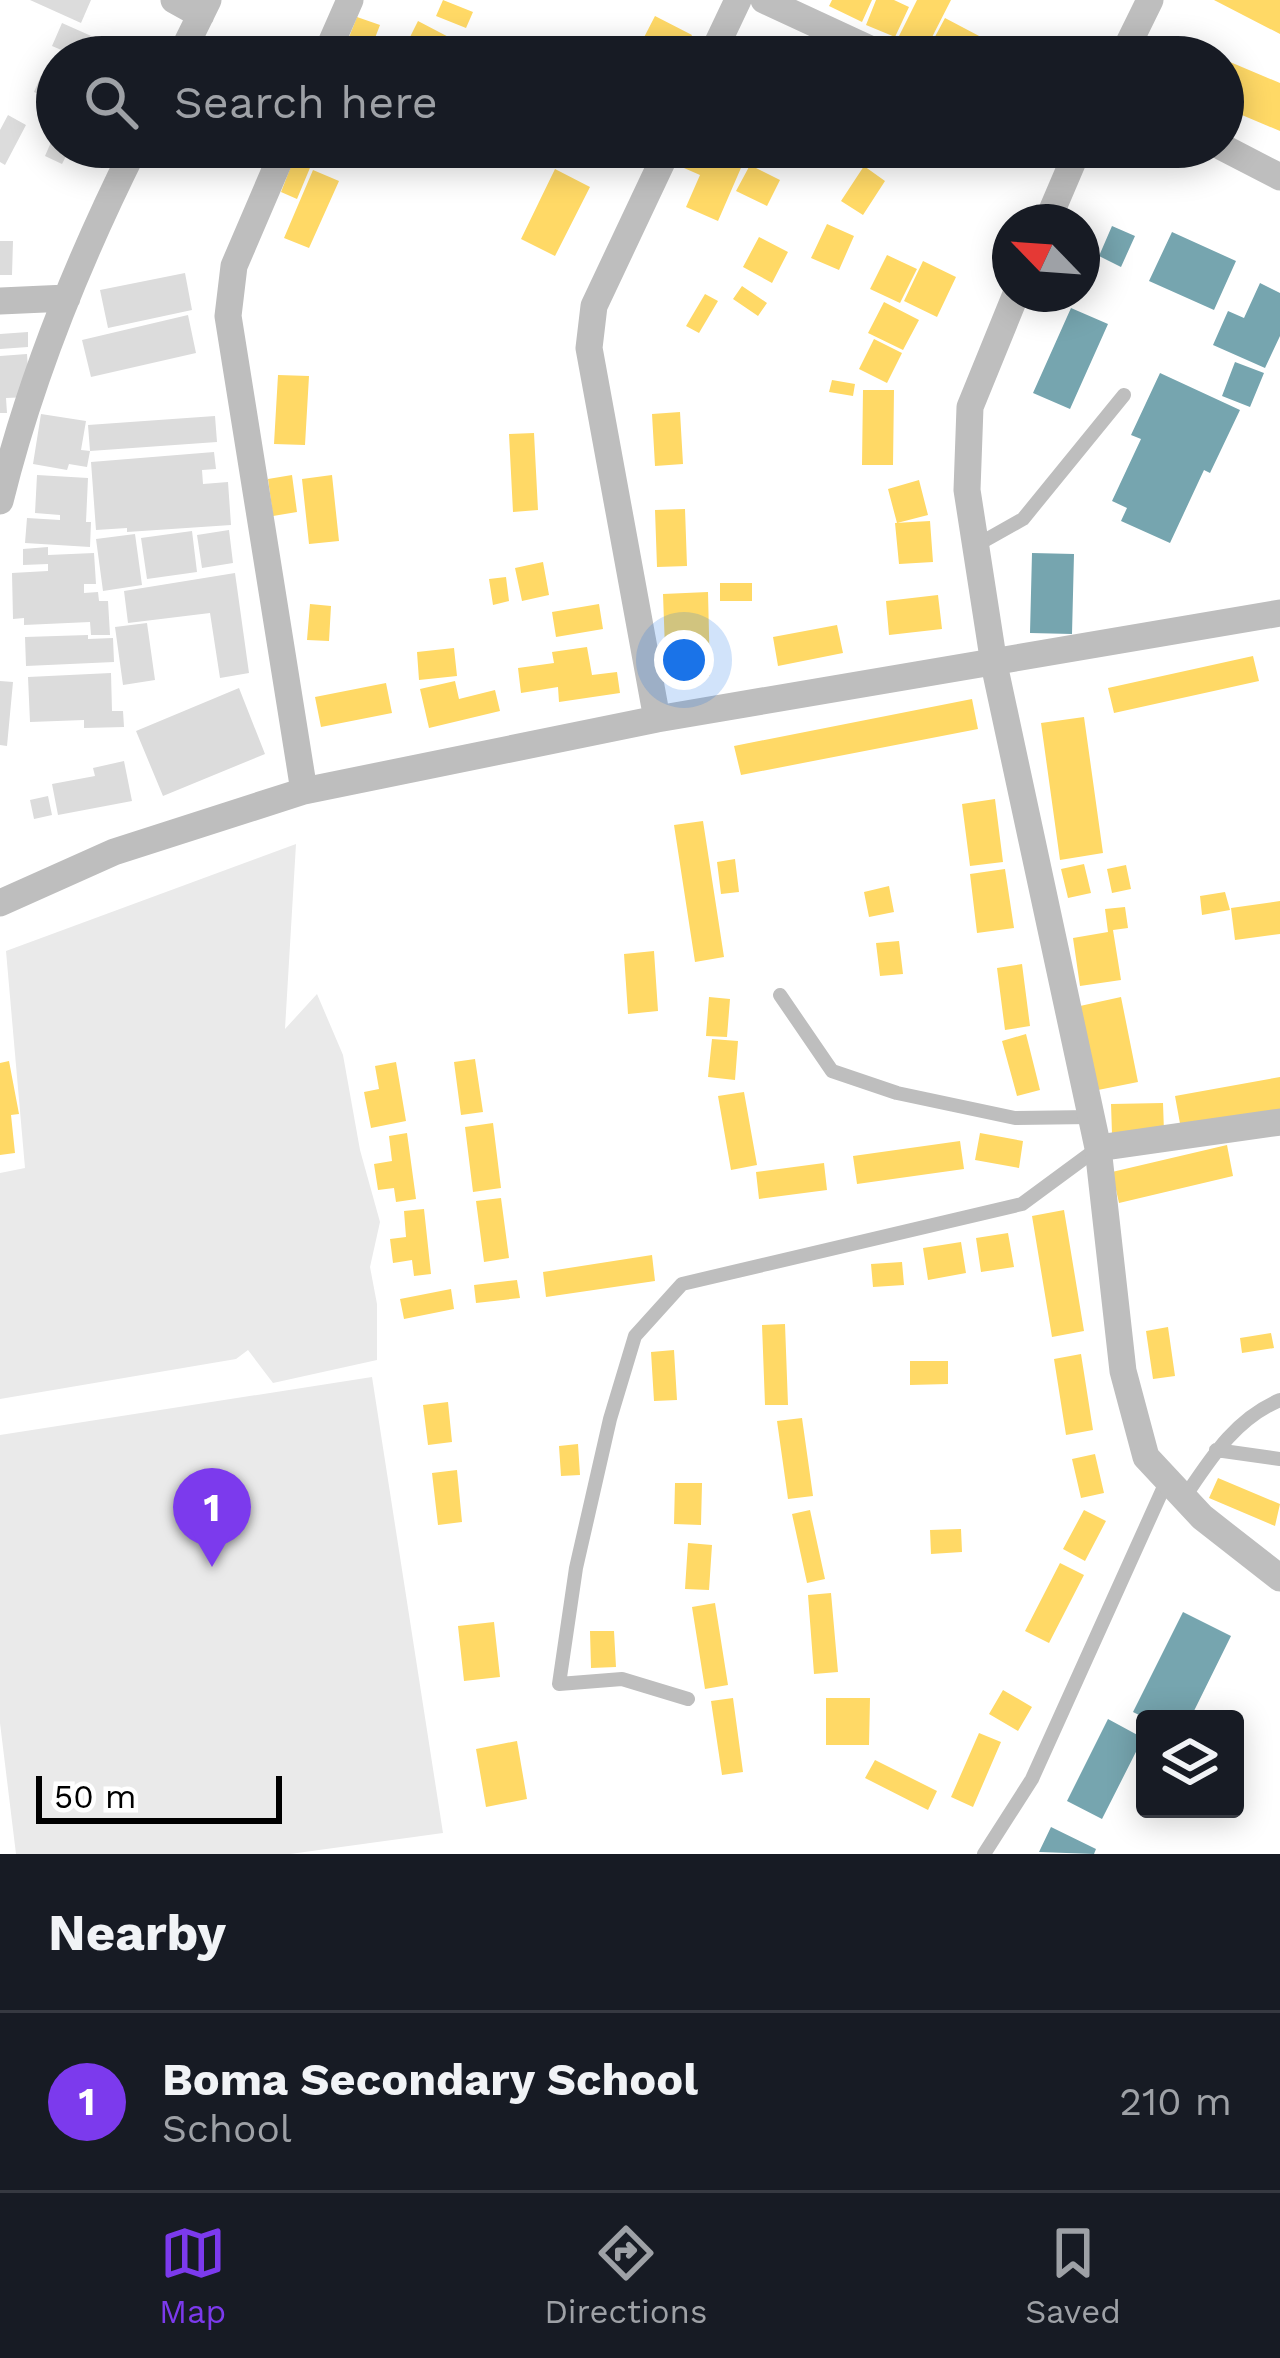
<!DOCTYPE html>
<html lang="en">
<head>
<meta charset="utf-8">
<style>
  :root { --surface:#171b24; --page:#242831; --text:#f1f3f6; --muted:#9ea1a6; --line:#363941; --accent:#7c3aed }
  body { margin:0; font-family:"Work Sans",sans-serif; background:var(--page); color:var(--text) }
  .controls { position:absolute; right:36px; bottom:36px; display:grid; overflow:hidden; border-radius:12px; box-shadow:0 6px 30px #0003 }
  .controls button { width:108px; height:108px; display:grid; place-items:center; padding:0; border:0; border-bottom:3px solid var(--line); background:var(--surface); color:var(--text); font:60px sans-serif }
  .compass { position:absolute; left:992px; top:204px; width:108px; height:108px; border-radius:50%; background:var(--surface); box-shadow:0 6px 30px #0003; rotate:295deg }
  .scale { position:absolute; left:36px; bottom:30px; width:246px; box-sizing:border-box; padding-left:12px; border:6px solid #000; border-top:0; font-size:33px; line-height:42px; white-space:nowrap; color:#000; -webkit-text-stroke:9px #fff; paint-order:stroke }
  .you { position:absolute; left:684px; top:660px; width:42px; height:42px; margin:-30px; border:9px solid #fff; border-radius:50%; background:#1a73e8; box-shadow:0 0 0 18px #1a73e833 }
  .badge { display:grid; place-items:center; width:78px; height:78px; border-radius:50%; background:var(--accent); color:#fff; font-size:39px; font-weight:700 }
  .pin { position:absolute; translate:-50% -99px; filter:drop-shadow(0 3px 6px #0008) }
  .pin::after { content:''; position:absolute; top:63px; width:42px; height:36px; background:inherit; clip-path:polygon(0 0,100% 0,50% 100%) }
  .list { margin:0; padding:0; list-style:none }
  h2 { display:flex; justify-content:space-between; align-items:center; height:156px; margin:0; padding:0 48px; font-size:51px }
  h2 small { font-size:39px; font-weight:400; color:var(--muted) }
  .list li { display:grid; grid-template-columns:78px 1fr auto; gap:36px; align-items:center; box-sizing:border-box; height:180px; padding:0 48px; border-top:3px solid var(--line) }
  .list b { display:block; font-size:45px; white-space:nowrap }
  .list p { margin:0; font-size:39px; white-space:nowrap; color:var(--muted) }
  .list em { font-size:39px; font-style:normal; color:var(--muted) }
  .icon { flex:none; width:66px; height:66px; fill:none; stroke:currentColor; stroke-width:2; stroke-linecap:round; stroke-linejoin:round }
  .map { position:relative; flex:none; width:1280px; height:1854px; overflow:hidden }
  .search { position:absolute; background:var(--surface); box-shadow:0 6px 30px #0003; left:36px; right:36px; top:36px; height:132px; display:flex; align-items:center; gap:30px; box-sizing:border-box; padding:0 42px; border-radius:66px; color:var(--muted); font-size:45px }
  .sheet { height:336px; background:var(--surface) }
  nav { display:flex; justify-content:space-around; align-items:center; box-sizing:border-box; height:168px; border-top:3px solid var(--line); background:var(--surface); font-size:33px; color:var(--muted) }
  nav a { display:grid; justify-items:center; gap:6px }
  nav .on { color:var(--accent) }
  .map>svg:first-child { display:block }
  .green { fill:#eaeaea }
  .homes { fill:#ffd966 }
  .public { fill:#76a5af }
  .building { fill:#dcdcdc }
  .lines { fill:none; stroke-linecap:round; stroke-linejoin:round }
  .service { stroke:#bebebe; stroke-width:14 }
  .minor { stroke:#bebebe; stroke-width:27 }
</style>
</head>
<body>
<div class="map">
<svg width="1280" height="1854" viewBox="0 0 1280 1854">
  <rect width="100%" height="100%" fill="#fff"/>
  <path class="green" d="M 296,844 L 285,1029 L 317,994 L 343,1055 L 360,1150 L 380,1222 L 370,1267 L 377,1304 L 377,1360 L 273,1383 L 248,1350 L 236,1359 L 0,1399 L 0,1173 L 25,1168 L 6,951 Z
    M 372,1377 L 443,1833 L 290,1854 L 16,1854 L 0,1723 L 0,1435 Z"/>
  <path class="homes" d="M 443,0 L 473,12 L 466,28 L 436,16 Z
    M 832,0 L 872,0 L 862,22 L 829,6 Z
    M 876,0 L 894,0 L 909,7 L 895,37 L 866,25 Z
    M 917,0 L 951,0 L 926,49 L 899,36 Z
    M 1214,0 L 1280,0 L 1280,34 Z
    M 655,16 L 692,35 L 680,57 L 649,57 L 637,51 Z
    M 357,17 L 380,25 L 368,56 L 345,47 Z
    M 945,18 L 1019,57 L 947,57 L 929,48 Z
    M 418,21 L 460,43 L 453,57 L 410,37 Z
    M 1223,59 L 1280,83 L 1280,131 L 1223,107 Z
    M 591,147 L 622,147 L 614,168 L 587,157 Z
    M 692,147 L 730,147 L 747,154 L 718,221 L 686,207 L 700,175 L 684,168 Z
    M 295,156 L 312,163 L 297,199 L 281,192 Z
    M 750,165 L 780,180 L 767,206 L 736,191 Z
    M 864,166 L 885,181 L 863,215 L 841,201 Z
    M 555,169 L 590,187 L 555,256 L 521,239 Z
    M 313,170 L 339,181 L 309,248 L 284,238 Z
    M 827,224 L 854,236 L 839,270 L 811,258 Z
    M 759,237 L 788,252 L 772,283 L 743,267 Z
    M 887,255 L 917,269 L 900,303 L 870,289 Z
    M 923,261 L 956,277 L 937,317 L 904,301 Z
    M 742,286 L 767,303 L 758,316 L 733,299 Z
    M 705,294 L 718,301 L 699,333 L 686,326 Z
    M 884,302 L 919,320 L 903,350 L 868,333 Z
    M 874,339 L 902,353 L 887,383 L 859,369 Z
    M 278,375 L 309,376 L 305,445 L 274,444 Z
    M 832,380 L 855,384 L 853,396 L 829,392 Z
    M 863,390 L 894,390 L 893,465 L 862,465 Z
    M 680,412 L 683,464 L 655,466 L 652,414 Z
    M 534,433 L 538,510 L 513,512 L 509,434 Z
    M 292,475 L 297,512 L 273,516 L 268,479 Z
    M 332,475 L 339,541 L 309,544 L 302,479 Z
    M 919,480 L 928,515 L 897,523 L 888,489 Z
    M 685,509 L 687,566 L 657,567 L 655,510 Z
    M 930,521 L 933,562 L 899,564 L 895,523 Z
    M 543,562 L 549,595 L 522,601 L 515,568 Z
    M 506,577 L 509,601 L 493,605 L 489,579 Z
    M 720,583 L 752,583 L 752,601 L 720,601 Z
    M 708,592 L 710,676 L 666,677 L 663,594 Z
    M 938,595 L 942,629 L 889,635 L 886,601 Z
    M 310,604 L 331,606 L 329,641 L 307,640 Z
    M 599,604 L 603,629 L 556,637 L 552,612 Z
    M 837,625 L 843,653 L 778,666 L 773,637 Z
    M 587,647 L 592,675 L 617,672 L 620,693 L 559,702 L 558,687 L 521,693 L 518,668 L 554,663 L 552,652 Z
    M 454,648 L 457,676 L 419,680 L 417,652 Z
    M 1253,656 L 1259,681 L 1114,713 L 1108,688 Z
    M 455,681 L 459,699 L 495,690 L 500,711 L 429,728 L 420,689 Z
    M 386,683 L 392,713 L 321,727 L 315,697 Z
    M 972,699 L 978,729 L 741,775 L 734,746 Z
    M 1084,717 L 1103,853 L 1060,860 L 1041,723 Z
    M 995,799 L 1003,862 L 970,866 L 962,804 Z
    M 703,821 L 724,957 L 695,962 L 674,825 Z
    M 735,859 L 739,892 L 721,894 L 717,862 Z
    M 1084,864 L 1091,893 L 1068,898 L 1061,869 Z
    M 1126,865 L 1131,889 L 1112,893 L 1107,869 Z
    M 1005,869 L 1014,928 L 977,933 L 970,874 Z
    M 889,886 L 894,912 L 869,917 L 864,892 Z
    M 1225,892 L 1230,910 L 1202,915 L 1200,896 Z
    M 1280,901 L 1280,934 L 1235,940 L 1231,908 Z
    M 1125,907 L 1128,928 L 1113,930 L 1121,980 L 1080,986 L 1073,938 L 1108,932 L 1105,909 Z
    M 899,941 L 903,974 L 880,976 L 876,943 Z
    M 654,951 L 658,1011 L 628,1014 L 624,954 Z
    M 1022,964 L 1030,1026 L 1005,1030 L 997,968 Z
    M 709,997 L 730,999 L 727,1037 L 706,1036 Z
    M 1121,997 L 1138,1082 L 1098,1090 L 1080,1006 Z
    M 1026,1034 L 1040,1090 L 1017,1096 L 1002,1041 Z
    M 712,1039 L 738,1041 L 735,1080 L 708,1077 Z
    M 475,1059 L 483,1112 L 461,1115 L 454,1062 Z
    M 9,1061 L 19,1114 L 11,1115 L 15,1153 L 0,1155 L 0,1063 Z
    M 396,1062 L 406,1121 L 371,1128 L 364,1092 L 379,1089 L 375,1066 Z
    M 1280,1077 L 1280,1112 L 1181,1129 L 1175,1096 Z
    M 744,1092 L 757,1165 L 731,1170 L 718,1096 Z
    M 1163,1103 L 1164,1132 L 1112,1134 L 1111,1104 Z
    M 493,1123 L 501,1188 L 473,1192 L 465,1127 Z
    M 407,1133 L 416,1199 L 396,1202 L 394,1188 L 378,1190 L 374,1164 L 392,1161 L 389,1136 Z
    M 980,1133 L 1023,1141 L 1019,1168 L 975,1160 Z
    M 960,1141 L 964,1169 L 857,1184 L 853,1156 Z
    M 1227,1145 L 1233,1176 L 1119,1203 L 1112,1172 Z
    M 824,1163 L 827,1190 L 759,1199 L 756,1172 Z
    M 501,1198 L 509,1258 L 484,1262 L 476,1201 Z
    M 424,1209 L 431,1274 L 414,1276 L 412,1260 L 393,1263 L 390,1239 L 406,1237 L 404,1211 Z
    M 1064,1210 L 1084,1331 L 1052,1337 L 1032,1216 Z
    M 1008,1233 L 1014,1267 L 981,1272 L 976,1238 Z
    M 961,1242 L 966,1273 L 928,1280 L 923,1248 Z
    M 652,1255 L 655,1281 L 546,1297 L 543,1272 Z
    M 902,1262 L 904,1285 L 873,1287 L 871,1264 Z
    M 517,1280 L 520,1298 L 476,1303 L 474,1285 Z
    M 451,1289 L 454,1309 L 404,1319 L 400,1299 Z
    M 785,1324 L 788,1405 L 765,1405 L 762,1325 Z
    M 1168,1327 L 1175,1376 L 1153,1379 L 1146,1331 Z
    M 1271,1333 L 1274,1348 L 1242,1353 L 1240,1338 Z
    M 674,1350 L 677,1400 L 654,1401 L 651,1352 Z
    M 1081,1354 L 1093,1430 L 1066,1435 L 1054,1359 Z
    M 910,1361 L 948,1361 L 948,1384 L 910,1385 Z
    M 448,1402 L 452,1442 L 428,1445 L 423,1405 Z
    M 802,1418 L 813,1496 L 788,1499 L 777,1421 Z
    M 578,1444 L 580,1475 L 561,1476 L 559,1446 Z
    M 1095,1454 L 1104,1493 L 1081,1498 L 1072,1459 Z
    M 457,1470 L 462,1522 L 438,1525 L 432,1473 Z
    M 1218,1478 L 1280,1504 L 1275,1526 L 1209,1498 Z
    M 675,1483 L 702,1483 L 701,1525 L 674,1524 Z
    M 810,1510 L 825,1579 L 807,1583 L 792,1514 Z
    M 1084,1510 L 1106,1521 L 1085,1561 L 1063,1549 Z
    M 961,1529 L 962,1552 L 931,1554 L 930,1530 Z
    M 688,1543 L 712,1545 L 709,1590 L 685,1589 Z
    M 1060,1563 L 1084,1575 L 1049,1643 L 1025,1631 Z
    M 831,1593 L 838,1672 L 814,1674 L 808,1595 Z
    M 715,1603 L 728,1685 L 705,1689 L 692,1607 Z
    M 494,1622 L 500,1677 L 464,1681 L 458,1626 Z
    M 590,1631 L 614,1631 L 616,1667 L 591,1668 Z
    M 1003,1690 L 1032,1707 L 1018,1731 L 989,1714 Z
    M 733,1698 L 743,1772 L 722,1775 L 711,1701 Z
    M 826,1698 L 870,1698 L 869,1745 L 826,1745 Z
    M 979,1733 L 1001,1742 L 973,1807 L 951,1797 Z
    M 517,1741 L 527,1799 L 486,1807 L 476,1749 Z
    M 875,1760 L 937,1791 L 928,1810 L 865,1778 Z"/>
  <path class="public" d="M 1112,226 L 1135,236 L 1121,267 L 1099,256 Z
    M 1172,232 L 1236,261 L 1214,310 L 1149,281 Z
    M 1260,283 L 1280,293 L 1280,336 L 1265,368 L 1213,345 L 1228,311 L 1244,318 Z
    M 1071,308 L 1108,324 L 1070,409 L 1033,393 Z
    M 1235,362 L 1264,373 L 1250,407 L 1222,396 Z
    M 1160,373 L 1240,410 L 1210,473 L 1204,470 L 1170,543 L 1121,521 L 1127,508 L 1112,501 L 1141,439 L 1131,435 Z
    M 1032,553 L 1074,554 L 1072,634 L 1030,633 Z
    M 1183,1612 L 1231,1636 L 1190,1719 L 1147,1719 L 1133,1712 Z
    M 1108,1719 L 1143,1738 L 1102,1819 L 1067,1801 Z
    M 1051,1827 L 1096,1849 L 1094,1854 L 1039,1852 Z"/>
  <path class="building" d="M 30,0 L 91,0 L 81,23 Z
    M 62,23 L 116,47 L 112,57 L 78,57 L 52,46 Z
    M 41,76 L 57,84 L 57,102 L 34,92 Z
    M 8,115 L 26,125 L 5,165 L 0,162 L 0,130 Z
    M 52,140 L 57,147 L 70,148 L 62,164 L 45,156 Z
    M 0,241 L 13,241 L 12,275 L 0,275 Z
    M 185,273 L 192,310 L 108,328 L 100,290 Z
    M 188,315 L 196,353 L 91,377 L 82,340 Z
    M 28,332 L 28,347 L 0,349 L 0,334 Z
    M 27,354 L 30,397 L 6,398 L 7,413 L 0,413 L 0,356 Z
    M 41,414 L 86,421 L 81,450 L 90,451 L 88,425 L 215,416 L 217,442 L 90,451 L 87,467 L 69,464 L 67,470 L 33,464 Z
    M 214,452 L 216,469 L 202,470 L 203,484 L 228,482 L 231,525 L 127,532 L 127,528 L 96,530 L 91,462 Z
    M 37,475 L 88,478 L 86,522 L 91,522 L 90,547 L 25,543 L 27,518 L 60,520 L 60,515 L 35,513 Z
    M 229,530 L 233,563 L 202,568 L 197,535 Z
    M 192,531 L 197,572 L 147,579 L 141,538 Z
    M 135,534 L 142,585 L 103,591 L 96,539 Z
    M 48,547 L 48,555 L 94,553 L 96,584 L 84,584 L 84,593 L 98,592 L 99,601 L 108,601 L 110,635 L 91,635 L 90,622 L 24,625 L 24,618 L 13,619 L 12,573 L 48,571 L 48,564 L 23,565 L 23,549 Z
    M 235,573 L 249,673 L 220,678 L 210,613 L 128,623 L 124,591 Z
    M 147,623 L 155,680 L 123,685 L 115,627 Z
    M 88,635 L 88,639 L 113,638 L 114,662 L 26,666 L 25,637 Z
    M 111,673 L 112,711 L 123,711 L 124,727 L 84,728 L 84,720 L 30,722 L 28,677 Z
    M 0,681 L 13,682 L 7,746 L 0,745 Z
    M 239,688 L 265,754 L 163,796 L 136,731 Z
    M 124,761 L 132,801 L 58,815 L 52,784 L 95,776 L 93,768 Z
    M 48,796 L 52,815 L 34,819 L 30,800 Z"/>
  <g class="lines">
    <path class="service" d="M 975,546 L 1023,519 L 1124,395
      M 780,995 L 832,1071 L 897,1093 L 1015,1118 L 1091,1117
      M 1216,1450 L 1280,1459
      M 1184,1498 C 1211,1458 1235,1419 1280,1400
      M 688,1699 L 622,1679 L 559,1684 L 576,1568 L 610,1419 L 635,1336 L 682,1284 L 1022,1204 L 1098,1148
      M 984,1854 L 1032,1779 L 1167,1480"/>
    <path class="minor" d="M 174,0 L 201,15
      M 764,0 L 887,57
      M 180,57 L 208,0
      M 325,57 L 350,0
      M 711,57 L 738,0
      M 1122,57 L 1150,0
      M 285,147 L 234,266 L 228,316 L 304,791
      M 1222,147 L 1280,177
      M 1047,222 L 1079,147
      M 1016,294 L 970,407 L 967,490 L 994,664 L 1098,1148 L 1123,1371 L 1146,1457 L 1202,1517 L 1280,1578
      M 0,301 L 67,298
      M 0,501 C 30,379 79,259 135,147
      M 657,719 L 589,348 L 594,306 L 669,147
      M 0,903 L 114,852 L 304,791 L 657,719 L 1280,613
      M 1098,1148 L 1280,1122"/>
  </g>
</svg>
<div class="controls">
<button><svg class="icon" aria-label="layers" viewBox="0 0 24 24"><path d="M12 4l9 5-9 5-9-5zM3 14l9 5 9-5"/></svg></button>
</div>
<svg class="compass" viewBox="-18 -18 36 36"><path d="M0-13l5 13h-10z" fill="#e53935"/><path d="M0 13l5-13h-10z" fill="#9ea1a6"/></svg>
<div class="scale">50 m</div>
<div class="you"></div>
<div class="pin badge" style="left:212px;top:1567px">1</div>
<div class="search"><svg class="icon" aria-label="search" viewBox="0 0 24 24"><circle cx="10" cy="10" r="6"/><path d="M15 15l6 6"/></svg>Search here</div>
</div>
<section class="sheet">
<h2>Nearby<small></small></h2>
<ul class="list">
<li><span class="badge">1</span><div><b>Boma Secondary School</b><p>School</p></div><em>210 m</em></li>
</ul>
</section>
<nav>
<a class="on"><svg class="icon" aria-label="map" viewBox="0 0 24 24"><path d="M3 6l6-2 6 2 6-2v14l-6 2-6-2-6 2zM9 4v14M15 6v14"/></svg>Map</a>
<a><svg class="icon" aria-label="directions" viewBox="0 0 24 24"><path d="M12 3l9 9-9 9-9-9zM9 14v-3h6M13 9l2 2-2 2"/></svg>Directions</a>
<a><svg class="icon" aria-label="saved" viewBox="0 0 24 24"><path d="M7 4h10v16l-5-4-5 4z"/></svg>Saved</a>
</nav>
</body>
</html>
